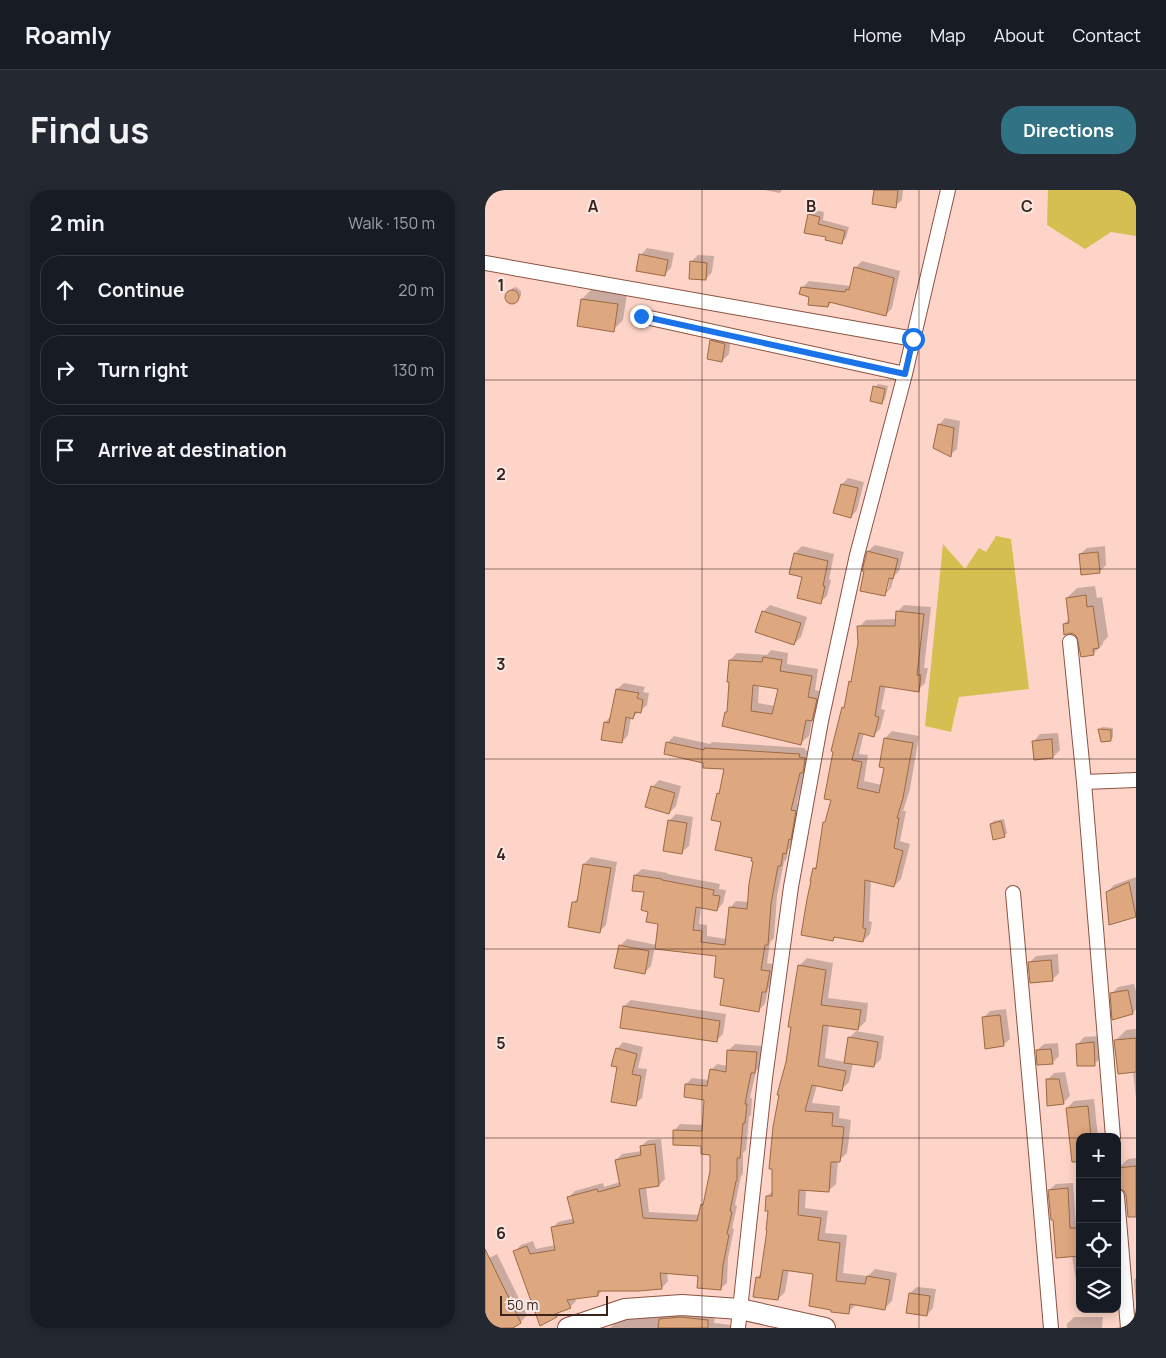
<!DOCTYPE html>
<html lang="en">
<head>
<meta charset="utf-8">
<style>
  :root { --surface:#171b24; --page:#242831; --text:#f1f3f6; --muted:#9ea1a6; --line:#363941; --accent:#317385 }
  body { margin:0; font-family:Manrope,sans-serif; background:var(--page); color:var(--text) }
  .controls { position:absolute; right:15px; bottom:15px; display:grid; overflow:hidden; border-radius:10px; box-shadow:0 2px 12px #0003 }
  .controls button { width:45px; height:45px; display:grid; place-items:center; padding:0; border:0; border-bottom:1px solid var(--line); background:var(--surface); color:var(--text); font:25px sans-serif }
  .scale { position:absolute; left:15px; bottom:12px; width:108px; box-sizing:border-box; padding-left:5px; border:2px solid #3b221a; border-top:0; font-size:14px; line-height:18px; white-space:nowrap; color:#3b221a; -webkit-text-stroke:4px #f6e8e4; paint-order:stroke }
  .stop { position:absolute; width:15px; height:15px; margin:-11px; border:4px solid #1a73e8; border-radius:50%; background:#fff }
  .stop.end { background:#1a73e8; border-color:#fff; box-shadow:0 1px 5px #0008 }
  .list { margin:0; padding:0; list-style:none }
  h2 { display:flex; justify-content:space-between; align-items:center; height:65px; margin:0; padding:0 20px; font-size:21px }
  h2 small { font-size:16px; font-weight:400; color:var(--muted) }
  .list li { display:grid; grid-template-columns:32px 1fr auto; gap:15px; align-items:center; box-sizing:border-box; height:70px; margin:0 10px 10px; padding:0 10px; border:1px solid var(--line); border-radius:20px }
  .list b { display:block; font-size:19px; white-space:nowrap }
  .list em { font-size:16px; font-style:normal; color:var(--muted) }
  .icon { flex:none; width:28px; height:28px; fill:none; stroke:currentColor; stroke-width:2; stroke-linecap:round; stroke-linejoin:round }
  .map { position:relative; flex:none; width:651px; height:1138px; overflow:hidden; border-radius:20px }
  header { display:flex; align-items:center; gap:30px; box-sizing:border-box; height:70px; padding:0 25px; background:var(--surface); border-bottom:1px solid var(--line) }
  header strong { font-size:24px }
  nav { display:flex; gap:28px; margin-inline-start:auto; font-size:18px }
  .intro { display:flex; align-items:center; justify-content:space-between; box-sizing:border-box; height:120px; padding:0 30px }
  h1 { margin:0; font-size:35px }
  .button { padding:12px 22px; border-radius:20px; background:var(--accent); color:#fff; font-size:18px; font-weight:700 }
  main { display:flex; gap:30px; padding:0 30px }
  aside { flex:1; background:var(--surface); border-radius:20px; box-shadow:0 2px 12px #0003 }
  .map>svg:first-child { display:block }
  .green { fill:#d5bf51 }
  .shadow { fill:#0003; fill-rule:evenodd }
  .building { fill:#dda77f; stroke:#9c6a43; fill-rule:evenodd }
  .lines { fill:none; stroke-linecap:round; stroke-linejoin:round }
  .street-casing { stroke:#8d5240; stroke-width:16 }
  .secondary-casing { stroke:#8d5240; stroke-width:22 }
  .street { stroke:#fff; stroke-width:14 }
  .secondary { stroke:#fff; stroke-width:20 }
  .route { stroke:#1a73e8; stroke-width:6 }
  .grid { fill:none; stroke:#3b221a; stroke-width:1; stroke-opacity:0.55 }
  .grid-label { font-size:16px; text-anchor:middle; font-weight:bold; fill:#3b221a; stroke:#f6e8e4; stroke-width:4; stroke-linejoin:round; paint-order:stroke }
</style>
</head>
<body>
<header>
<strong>Roamly</strong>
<nav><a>Home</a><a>Map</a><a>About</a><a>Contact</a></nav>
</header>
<div class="intro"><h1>Find us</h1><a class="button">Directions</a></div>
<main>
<aside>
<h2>2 min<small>Walk · 150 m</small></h2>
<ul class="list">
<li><svg class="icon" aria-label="ahead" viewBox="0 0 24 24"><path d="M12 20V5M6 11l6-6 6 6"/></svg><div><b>Continue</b></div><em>20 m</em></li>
<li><svg class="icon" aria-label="right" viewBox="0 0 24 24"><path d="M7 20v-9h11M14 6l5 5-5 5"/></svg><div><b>Turn right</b></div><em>130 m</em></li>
<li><svg class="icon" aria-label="arrive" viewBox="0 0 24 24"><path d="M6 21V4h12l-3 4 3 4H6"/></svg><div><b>Arrive at destination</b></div></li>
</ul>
</aside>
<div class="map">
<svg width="651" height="1138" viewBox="0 0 651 1138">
  <rect width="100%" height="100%" fill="#fdd4c7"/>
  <path class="green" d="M 563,0 L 651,0 L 651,46 L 626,42 L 600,59 L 562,35 Z
    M 511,346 L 526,349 L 544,499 L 474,507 L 466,542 L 440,536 L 458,354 L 480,379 L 494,358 L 501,362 Z"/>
  <path class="shadow" d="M 279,0 L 297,0 L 295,3 Z
    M 390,0 L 418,0 L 417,10 L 410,16 Z
    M 329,20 L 339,22 L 338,30 L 364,37 L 361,48 L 356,53 L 343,46 L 324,25 Z
    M 162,58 L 189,63 L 186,78 L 179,85 L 156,65 Z
    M 213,65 L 229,66 L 227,82 L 221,89 L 206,72 Z
    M 377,71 L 415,81 L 407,118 L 401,125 L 348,111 L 343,116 L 325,106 L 317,98 L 324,91 L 366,96 L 370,78 Z
    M 31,97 L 36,101 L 36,106 L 30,112 L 27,113 L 22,109 L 22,107 L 25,101 L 28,98 Z
    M 107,99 L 142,104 L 138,130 L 128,140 L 97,109 Z
    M 233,144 L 246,147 L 244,164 L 237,171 L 226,151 Z
    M 393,194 L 403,196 L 400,209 L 397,212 L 390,197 Z
    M 460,228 L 475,231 L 472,259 L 465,265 L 454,235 Z
    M 363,288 L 379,292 L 372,320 L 366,327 L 357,294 Z
    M 390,355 L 419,362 L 414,381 L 409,386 L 406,398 L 399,405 L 383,361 ZM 404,382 L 406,382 L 403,399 L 400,399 Z
    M 317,356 L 349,364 L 344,389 L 346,390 L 342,406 L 335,412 L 319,386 L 305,383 L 310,363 Z
    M 620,356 L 621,375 L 615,381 L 595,364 L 602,358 Z
    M 610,396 L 612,408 L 617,407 L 623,447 L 618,452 L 618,454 L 608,464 L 593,446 L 579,434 L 585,428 L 582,408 L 592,398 Z
    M 285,415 L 322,427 L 316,447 L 309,454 L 278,422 Z
    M 419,415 L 446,417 L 439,478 L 443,478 L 440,493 L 433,500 L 401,495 L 396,519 L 400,520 L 395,539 L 388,546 L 379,543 L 374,564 L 383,565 L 379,591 L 397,595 L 400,577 L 400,548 L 407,541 L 434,546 L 425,599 L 418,621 L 421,621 L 415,651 L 425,654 L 416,689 L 409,696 L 386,690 L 384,731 L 387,732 L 385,744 L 378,751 L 351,746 L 348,749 L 326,690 L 329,678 L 333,674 L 347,609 L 358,518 L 361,515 L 365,492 L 368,488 L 374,453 L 374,437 L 381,430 L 411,429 L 412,422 Z
    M 286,460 L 303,463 L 302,474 L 333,479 L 330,500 L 338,502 L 334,522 L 327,530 L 324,546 L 316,553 L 241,523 L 243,521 L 245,470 L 252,463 L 282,465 ZM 274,495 L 294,498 L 290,516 L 273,513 Z
    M 139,493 L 160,497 L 158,502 L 164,503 L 162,515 L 148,527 L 146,527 L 143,545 L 137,552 L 120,532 L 127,525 L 132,499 Z
    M 617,537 L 628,538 L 628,547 L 625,550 L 614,540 Z
    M 573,543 L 575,560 L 568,567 L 549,551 L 555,544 Z
    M 189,546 L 225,554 L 227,552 L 320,558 L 320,560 L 326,562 L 324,575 L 320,580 L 312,614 L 317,614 L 307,656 L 303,660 L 302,668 L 299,672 L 292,706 L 289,748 L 285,752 L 282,773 L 291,775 L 287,794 L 283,799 L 280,814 L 273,821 L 241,787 L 233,764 L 170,757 L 166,776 L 159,783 L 135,756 L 142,749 L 172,755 L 174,733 L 165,721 L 161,701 L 150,685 L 157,679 L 183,683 L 182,684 L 235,694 L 234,699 L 241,700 L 238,713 L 232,720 L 216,717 L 214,734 L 222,735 L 222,746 L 242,749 L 245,718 L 251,711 L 264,712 L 270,670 L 268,667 L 238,631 L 233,604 L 236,601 L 241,578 L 219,572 L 180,563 L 183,552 Z
    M 174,590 L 196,596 L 191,616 L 184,623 L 167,597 Z
    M 191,624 L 208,627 L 204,656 L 197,662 L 184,631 Z
    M 519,629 L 522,643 L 519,646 L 506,634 L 509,631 Z
    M 106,667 L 132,672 L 121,735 L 114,742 L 89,712 L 94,707 L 99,674 Z
    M 651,687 L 651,726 L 622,702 L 629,695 Z
    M 573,764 L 574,783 L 567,790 L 544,773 L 551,766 Z
    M 322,768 L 348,773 L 343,808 L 383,813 L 381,831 L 373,839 L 344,835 L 340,868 L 360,872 L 364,848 L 371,841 L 399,846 L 396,869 L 389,876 L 368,873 L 364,892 L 356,900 L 332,895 L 327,913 L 355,916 L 354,928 L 366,930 L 364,948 L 362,963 L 353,971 L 351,994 L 343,1001 L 321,1000 L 320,1018 L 343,1021 L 340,1043 L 362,1045 L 358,1083 L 383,1086 L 390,1079 L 412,1083 L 407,1111 L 399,1119 L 371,1115 L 363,1122 L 330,1083 L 304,1079 L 300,1102 L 293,1109 L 272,1088 L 277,1082 L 284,1020 L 282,1006 L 288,1001 L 314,776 Z
    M 649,794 L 651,802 L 651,819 L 648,823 L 629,828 L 626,804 L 633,797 Z
    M 146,810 L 241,824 L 238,844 L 231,851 L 139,816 Z
    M 521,819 L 525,849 L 518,855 L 498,828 L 505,821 Z
    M 651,839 L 651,908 L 648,881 L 631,850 L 641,840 Z
    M 615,846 L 616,868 L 609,874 L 593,854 L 599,847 Z
    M 138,852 L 158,857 L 153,878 L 162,879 L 157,908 L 150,914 L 134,876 L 132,859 Z
    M 573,853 L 574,866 L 567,873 L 552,860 L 559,854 Z
    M 250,854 L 277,856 L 276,876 L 271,881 L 265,908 L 267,908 L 266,925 L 264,927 L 261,960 L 258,963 L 258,984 L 256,986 L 250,1015 L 252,1016 L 247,1038 L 249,1039 L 243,1068 L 242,1093 L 235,1099 L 214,1085 L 182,1083 L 183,1091 L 177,1098 L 118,1100 L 113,1105 L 90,1108 L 91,1111 L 85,1117 L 78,1120 L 71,1126 L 30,1061 L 36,1055 L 48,1051 L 51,1059 L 70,1055 L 67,1038 L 73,1032 L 90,1028 L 83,1008 L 90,1001 L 118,993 L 119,997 L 135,992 L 131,970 L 137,964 L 157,961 L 156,956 L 163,950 L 176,949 L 180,989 L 174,995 L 161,997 L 164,1022 L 215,1025 L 218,1015 L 220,1012 L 226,981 L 226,964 L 218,955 L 189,941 L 195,934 L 218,935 L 221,909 L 201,894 L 207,888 L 224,890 L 226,880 L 232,874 L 242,876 L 244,860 Z
    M 580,882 L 585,906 L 578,913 L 562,890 L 569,883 Z
    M 609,909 L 613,947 L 595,947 L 582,918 L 589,911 Z
    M 651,968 L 651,1025 L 632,979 L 643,969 Z
    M 588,993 L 591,1033 L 595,1032 L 595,1096 L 592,1096 L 587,1066 L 570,1028 L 564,1000 L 571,994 Z
    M 12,1064 L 42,1125 L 36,1132 L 25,1138 L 0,1138 L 0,1070 Z
    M 651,1088 L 651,1114 L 649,1090 Z
    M 432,1097 L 451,1099 L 448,1118 L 442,1125 L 425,1103 Z
    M 150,1124 L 230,1124 L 229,1133 L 246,1135 L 245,1138 L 125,1138 L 132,1131 Z
    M 589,1127 L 618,1127 L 617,1138 L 582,1138 L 582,1134 Z"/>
  <path class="building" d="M 389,0 L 413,0 L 411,18 L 387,14 Z
    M 323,24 L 335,27 L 333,34 L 360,41 L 357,54 L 340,50 L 341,47 L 319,43 Z
    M 154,64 L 183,70 L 180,86 L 151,81 Z
    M 205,71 L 222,73 L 221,90 L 204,89 Z
    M 369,77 L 409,88 L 401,126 L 344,112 L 343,117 L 323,115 L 324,107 L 314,104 L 316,97 L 360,102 L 361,99 L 364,100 Z
    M20 107a7 7 0 1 1 14 0a7 7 0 1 1-14 0Z
    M 96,109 L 133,114 L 129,142 L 92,136 Z
    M 225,150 L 240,154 L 237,172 L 222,169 Z
    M 388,196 L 400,199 L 397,214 L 385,211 Z
    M 453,234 L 469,238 L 466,267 L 448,258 Z
    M 356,294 L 373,298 L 366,328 L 348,323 Z
    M 382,361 L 413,369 L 408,389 L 404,388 L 400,406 L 375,401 L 379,381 L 377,381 Z
    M 613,362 L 615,383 L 596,385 L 594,364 Z
    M 309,363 L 343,371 L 338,396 L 340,396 L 336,414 L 312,408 L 317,387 L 304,384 Z
    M 601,405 L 602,417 L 608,416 L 614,458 L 608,459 L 609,465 L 596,467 L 592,447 L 589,444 L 585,443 L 579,445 L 578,434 L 584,433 L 581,408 Z
    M 277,421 L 316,433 L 309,455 L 270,442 Z
    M 411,421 L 439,424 L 432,485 L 436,485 L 434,502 L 395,496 L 390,526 L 394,527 L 389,547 L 374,543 L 367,570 L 377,572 L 372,598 L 394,603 L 399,578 L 394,577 L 399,548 L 428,553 L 418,608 L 412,628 L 414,628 L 409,658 L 418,661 L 409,697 L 380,690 L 378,738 L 381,739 L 378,752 L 349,747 L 348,751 L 316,745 L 322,709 L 326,691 L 325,691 L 328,678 L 331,679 L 338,632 L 340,632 L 346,610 L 339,609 L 348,562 L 346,561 L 357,517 L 359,518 L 364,491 L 366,492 L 373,453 L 372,436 L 410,436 Z
    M 278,467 L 297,470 L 295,481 L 327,486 L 323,507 L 332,509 L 327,531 L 321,530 L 316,555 L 237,536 L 240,522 L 242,522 L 244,492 L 242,492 L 244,470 L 277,472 ZM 268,495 L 293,499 L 287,524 L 266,521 Z
    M 131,499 L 154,503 L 152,508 L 158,510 L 156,523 L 150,522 L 148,529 L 141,527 L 137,553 L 116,550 L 119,532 L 124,533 Z
    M 613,539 L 626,540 L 626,551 L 616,552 Z
    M 567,549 L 568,568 L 549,570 L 547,551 Z
    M 181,552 L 219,560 L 219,558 L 315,564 L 314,567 L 320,568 L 318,583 L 315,583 L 306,620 L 311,621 L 306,650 L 304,649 L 301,664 L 298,663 L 296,676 L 293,676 L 286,714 L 283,755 L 280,755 L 276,780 L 285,781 L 281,802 L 277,802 L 274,822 L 235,815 L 239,789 L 229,787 L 231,766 L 170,759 L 173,734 L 161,732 L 163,722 L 156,720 L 159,702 L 147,701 L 149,685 L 177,689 L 177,690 L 229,700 L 228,705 L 235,706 L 232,721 L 211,717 L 208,740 L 217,741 L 216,752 L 240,755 L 244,717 L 262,719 L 264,694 L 268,672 L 266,671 L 267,668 L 230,660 L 236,632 L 226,630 L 232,603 L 234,604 L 239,579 L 218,578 L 218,573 L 179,564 Z
    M 166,596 L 190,603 L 184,624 L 160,617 Z
    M 183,630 L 202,633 L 197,664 L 178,661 Z
    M 516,631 L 520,647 L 508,650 L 505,634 Z
    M 98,674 L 126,678 L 115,743 L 83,737 L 87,712 L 92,712 Z
    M 644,692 L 651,727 L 624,735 L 621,702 Z
    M 134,755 L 164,761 L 160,784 L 129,778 Z
    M 566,770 L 568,791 L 545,793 L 543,772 Z
    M 313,775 L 341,780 L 336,815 L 376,820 L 373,840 L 338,835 L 333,876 L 361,881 L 357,901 L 327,895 L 320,921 L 348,923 L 347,936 L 359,937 L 357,956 L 355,972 L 346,972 L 344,1002 L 314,1000 L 313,1025 L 336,1028 L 333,1050 L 355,1053 L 351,1091 L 380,1094 L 382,1086 L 405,1090 L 400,1120 L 365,1114 L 364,1124 L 346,1122 L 346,1120 L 324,1116 L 328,1084 L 298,1080 L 293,1110 L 268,1107 L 271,1087 L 275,1088 L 282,1040 L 281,1040 L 283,1021 L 280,1021 L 281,1006 L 287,1006 L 287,979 L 284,979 L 288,937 L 294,905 L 292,905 L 301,872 L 306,837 L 303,837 Z
    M 643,800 L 648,824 L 627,830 L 625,803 Z
    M 138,816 L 235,831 L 232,852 L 135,838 Z
    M 515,825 L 519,856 L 500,859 L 497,827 Z
    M 363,847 L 393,852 L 389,877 L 359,873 Z
    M 651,848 L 651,882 L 633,884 L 629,850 Z
    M 609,852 L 610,876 L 592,876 L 591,854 Z
    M 131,858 L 152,864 L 147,884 L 156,886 L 151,916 L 126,912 L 132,877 L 126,876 Z
    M 566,859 L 568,874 L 552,875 L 551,860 Z
    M 242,860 L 272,862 L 270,883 L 266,883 L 260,914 L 262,914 L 260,933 L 258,933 L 255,968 L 252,968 L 252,991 L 251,991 L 245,1021 L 247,1022 L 242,1044 L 244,1045 L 238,1075 L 236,1100 L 212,1098 L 213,1086 L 175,1083 L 177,1099 L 154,1101 L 113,1101 L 113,1106 L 82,1110 L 86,1118 L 70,1124 L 72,1127 L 55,1136 L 28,1061 L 42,1056 L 45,1064 L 70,1060 L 66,1037 L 89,1033 L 82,1007 L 112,999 L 113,1002 L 135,996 L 130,970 L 156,965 L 155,956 L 170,954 L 174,996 L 154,999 L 158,1028 L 212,1031 L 216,1014 L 218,1015 L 225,981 L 225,965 L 216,964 L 216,956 L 188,955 L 188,940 L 217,941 L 219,910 L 199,907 L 200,894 L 222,896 L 225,879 L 241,882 Z
    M 561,889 L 574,889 L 579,914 L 562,916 Z
    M 603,916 L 606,947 L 595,947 L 595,972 L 587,972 L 581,918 Z
    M 651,976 L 651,1027 L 643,1027 L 641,1005 L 639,1001 L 633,998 L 632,978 Z
    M 583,998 L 585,1038 L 595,1038 L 595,1066 L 571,1068 L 568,1030 L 566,1030 L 563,1000 Z
    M 0,1059 L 36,1133 L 28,1138 L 0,1138 Z
    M 424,1103 L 445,1106 L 442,1126 L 421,1123 Z
    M 195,1127 L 223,1130 L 223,1138 L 173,1138 L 174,1129 Z"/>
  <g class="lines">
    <defs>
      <path id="street" d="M 0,73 L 429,149
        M 156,126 L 420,184
        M 585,452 L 599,592 L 628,947
        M 599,592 L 651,590
        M 528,703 L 550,951 L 566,1138
        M 632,1006 L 643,1138
        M 253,1138 L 280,888 L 306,697 L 336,531 L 372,365 L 420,184 L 463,0"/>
      <path id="secondary" d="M 83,1138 L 140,1119 L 197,1115 L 255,1119 L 340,1138"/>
    </defs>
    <use href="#street" class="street-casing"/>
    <use href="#secondary" class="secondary-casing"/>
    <use href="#street" class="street"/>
    <use href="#secondary" class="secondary"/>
  </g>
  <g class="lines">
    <path class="route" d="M 156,126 L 420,184 L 428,149"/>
  </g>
  <path class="grid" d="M 217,0 L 217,1138M 434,0 L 434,1138M 0,190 L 651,190M 0,379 L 651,379M 0,569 L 651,569M 0,759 L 651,759M 0,948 L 595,948M 632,948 L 651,948"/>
  <g class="grid-label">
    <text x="108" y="22">A</text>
    <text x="326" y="22">B</text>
    <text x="542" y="22">C</text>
    <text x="16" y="101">1</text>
    <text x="16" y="290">2</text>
    <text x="16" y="480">3</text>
    <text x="16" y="670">4</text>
    <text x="16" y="859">5</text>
    <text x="16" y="1049">6</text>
  </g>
</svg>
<div class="controls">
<button>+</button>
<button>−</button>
<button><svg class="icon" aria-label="locate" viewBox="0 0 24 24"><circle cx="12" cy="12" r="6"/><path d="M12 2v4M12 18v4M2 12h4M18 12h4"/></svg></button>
<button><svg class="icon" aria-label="layers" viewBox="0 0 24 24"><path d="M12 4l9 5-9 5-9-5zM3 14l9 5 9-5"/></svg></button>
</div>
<div class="scale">50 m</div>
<div class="stop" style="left:428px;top:149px"></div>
<div class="stop end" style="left:156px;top:126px"></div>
</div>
</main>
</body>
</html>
